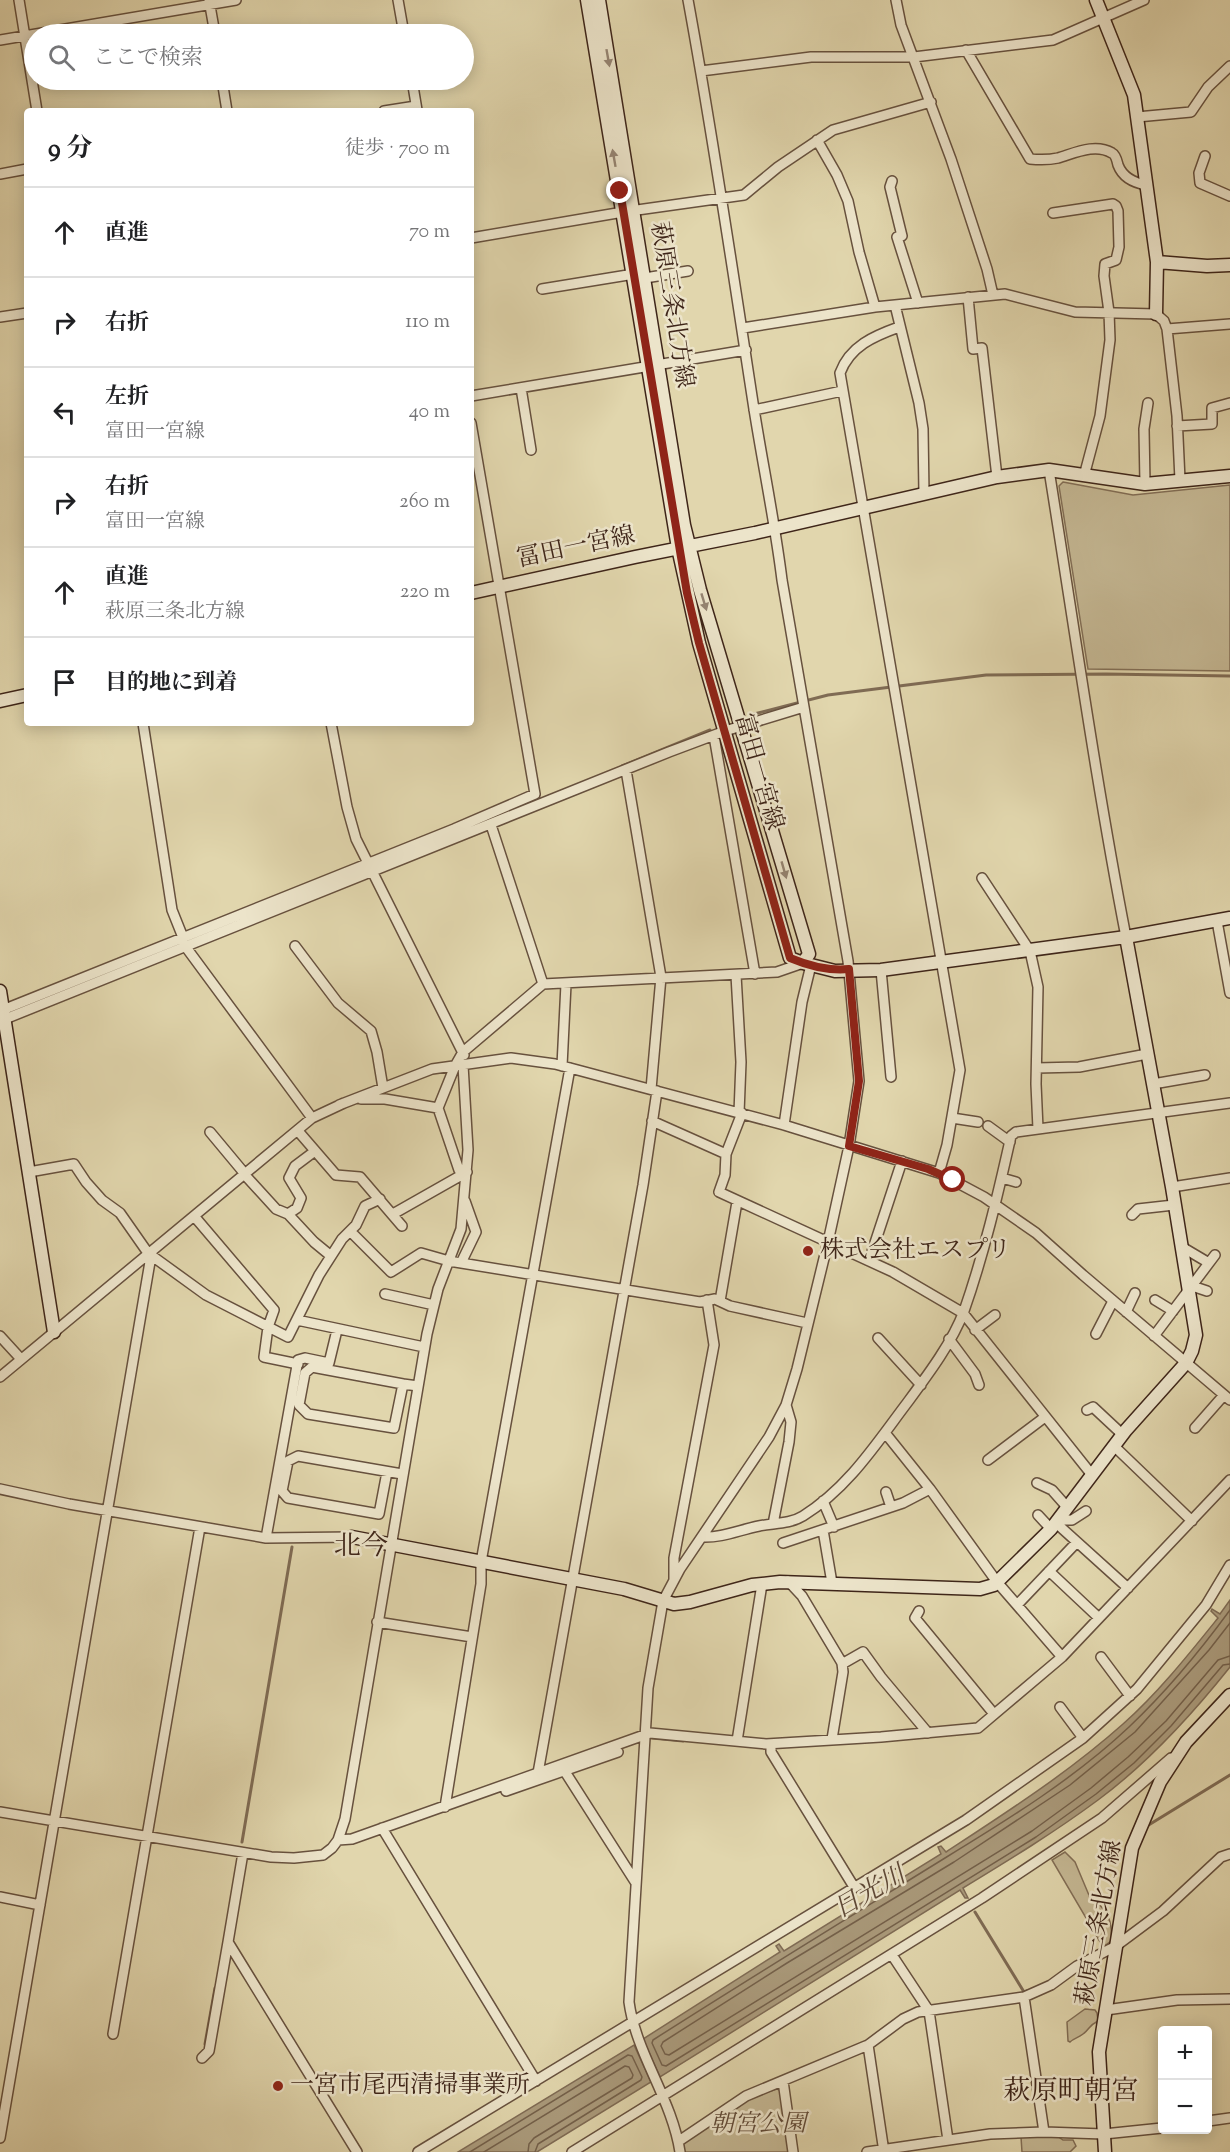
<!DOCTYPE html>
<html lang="ja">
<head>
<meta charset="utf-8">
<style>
  :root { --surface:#fff; --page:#f6f6f6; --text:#202124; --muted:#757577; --line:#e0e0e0 }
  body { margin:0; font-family:"Sorts Mill Goudy","Noto Serif JP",serif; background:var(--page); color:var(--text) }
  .controls { position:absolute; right:18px; bottom:18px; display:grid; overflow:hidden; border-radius:6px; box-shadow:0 3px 15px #0003 }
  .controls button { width:54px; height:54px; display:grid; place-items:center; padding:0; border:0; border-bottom:2px solid var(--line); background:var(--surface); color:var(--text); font:30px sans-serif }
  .stop { position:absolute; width:18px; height:18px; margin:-14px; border:4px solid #8f2418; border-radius:50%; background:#fff }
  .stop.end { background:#8f2418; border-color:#fff; box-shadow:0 2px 6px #0008 }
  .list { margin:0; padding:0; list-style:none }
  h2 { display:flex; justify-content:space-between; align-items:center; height:78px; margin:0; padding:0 24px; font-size:26px }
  h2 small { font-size:20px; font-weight:400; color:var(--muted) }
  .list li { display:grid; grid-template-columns:39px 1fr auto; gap:18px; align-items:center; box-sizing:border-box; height:90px; padding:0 24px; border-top:2px solid var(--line) }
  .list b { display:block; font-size:22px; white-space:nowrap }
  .list p { margin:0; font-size:20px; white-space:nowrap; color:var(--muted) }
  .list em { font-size:20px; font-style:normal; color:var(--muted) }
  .icon { flex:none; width:33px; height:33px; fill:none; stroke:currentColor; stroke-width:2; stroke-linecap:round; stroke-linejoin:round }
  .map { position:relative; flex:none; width:1230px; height:2152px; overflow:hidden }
  .search { position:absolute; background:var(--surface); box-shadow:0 3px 15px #0003; left:24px; top:24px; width:450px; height:66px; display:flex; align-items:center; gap:15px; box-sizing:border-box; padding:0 21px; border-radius:33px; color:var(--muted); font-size:22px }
  .panel { position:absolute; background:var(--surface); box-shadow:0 3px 15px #0003; left:24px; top:108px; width:450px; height:618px; border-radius:6px }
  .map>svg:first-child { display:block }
  .green { fill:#c5b894; stroke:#826e56; stroke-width:1.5 }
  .water { fill:#aa9a7b; stroke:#7f6b54; stroke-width:1.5 }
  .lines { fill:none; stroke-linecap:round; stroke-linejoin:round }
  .shore { stroke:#74604a; stroke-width:1.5 }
  .stream { stroke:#7f6b54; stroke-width:3 }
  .street-casing { stroke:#67513e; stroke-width:12 }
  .secondary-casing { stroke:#3e2519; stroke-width:15 }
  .street { stroke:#ece4ca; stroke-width:9 }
  .secondary { stroke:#ece4ca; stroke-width:12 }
  .oneway { fill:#958472 }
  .route { stroke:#8f2418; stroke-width:8 }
  .poi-dot { fill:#8f2418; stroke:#ece4ca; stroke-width:2 }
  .labels { text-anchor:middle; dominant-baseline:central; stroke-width:5; stroke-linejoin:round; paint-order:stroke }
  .street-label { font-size:24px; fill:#3e2519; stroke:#ece4ca }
  .poi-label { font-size:24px; fill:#3e2519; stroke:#ece4ca; text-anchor:start }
  .park-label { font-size:24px; font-style:italic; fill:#604a38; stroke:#ece4ca }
  .water-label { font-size:26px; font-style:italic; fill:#5e4836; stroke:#ece4ca }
  .quarter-label { font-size:27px; fill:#3e2519; stroke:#ece4ca }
</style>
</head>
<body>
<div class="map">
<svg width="1230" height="2152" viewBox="0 0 1230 2152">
  <rect width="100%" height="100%" fill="#e1d6ad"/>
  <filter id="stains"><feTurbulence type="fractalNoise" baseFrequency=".00333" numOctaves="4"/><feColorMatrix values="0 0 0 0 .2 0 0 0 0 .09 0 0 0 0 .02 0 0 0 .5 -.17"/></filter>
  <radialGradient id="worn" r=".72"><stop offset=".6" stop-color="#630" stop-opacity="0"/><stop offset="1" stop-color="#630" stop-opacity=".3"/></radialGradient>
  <path class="green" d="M 1063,482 L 1133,495 L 1230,485 L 1230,671 L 1088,669 L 1059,486 Z
    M 1065,1852 L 1075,1862 L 1091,1900 C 1108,1907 1113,1924 1111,1941 L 1103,1947 L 1052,1860 Z
    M 1085,2009 L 1095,2010 L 1097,2013 L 1098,2021 C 1088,2026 1090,2029 1083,2034 C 1078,2038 1074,2038 1070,2042 L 1068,2041 L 1067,2022 Z
    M 777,2089 L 782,2091 L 792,2152 L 683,2152 L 681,2143 L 748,2098 Z
    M 1028,2135 L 1057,2136 L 1063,2140 L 1073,2140 L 1076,2146 L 1070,2152 L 1022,2152 L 1021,2137 Z"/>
  <path class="water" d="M 1230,1600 L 1230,1667 C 1191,1716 1148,1763 1098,1800 C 1055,1832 1009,1860 963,1888 L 968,1898 L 965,1898 L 960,1890 L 660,2077 L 643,2039 L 780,1952 L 776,1946 L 779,1944 L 784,1951 L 941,1854 L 938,1847 L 941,1846 L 946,1852 C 1007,1812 1068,1773 1123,1724 C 1158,1693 1189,1654 1218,1618 L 1211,1611 L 1212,1609 L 1220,1614 Z
    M 634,2045 L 651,2082 L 537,2152 L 458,2152 Z"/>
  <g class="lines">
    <path class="shore" d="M 1230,1610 C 1200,1651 1166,1692 1129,1727 C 1075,1778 1009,1819 945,1858 C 848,1918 750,1978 653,2040 L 652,2043 L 662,2065 L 666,2066 L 1036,1837 L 1096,1794 L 1134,1763 L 1171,1726 L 1223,1665 L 1230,1664
      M 1230,1623 L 1209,1650 L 1135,1732 L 1070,1785 L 954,1862 L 787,1963 L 663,2042 L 661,2046 L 665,2054 L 669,2055 L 1032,1831 L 1091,1788 L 1128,1757 L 1166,1721 L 1218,1660 L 1230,1656
      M 470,2152 L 628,2055 L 632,2056 L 642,2077 L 641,2080 L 538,2144 L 535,2152
      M 484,2152 L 625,2066 L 629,2067 L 633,2075 L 632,2078 L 534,2138 L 529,2144 L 528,2152"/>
    <path class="stream" d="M 754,714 L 828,695 L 986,675 L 1106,674 L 1230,676
      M 622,766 L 710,730
      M 652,1738 L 683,1741
      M 1147,1826 L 1230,1775
      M 242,1842 L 292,1547
      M 975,1912 L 1024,1992 L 1027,1991
      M 205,2044 L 215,1988"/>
    <defs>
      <path id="street" d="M 19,0 L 37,111
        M 209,0 L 215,34
        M 398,0 L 404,34
        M 896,0 L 901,25 L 951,159 L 987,269 L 993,295
        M 0,40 L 236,0
        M 966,50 L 1030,159 C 1040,160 1049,160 1058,158 C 1075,153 1095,143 1112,153 C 1116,155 1117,161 1118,165 C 1123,178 1134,183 1147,185
        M 701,71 L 811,57 L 914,57 L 1053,40 L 1144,0
        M 222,80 L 227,111
        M 412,80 L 417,110
        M 384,111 L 416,106
        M 1137,117 L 1191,112 L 1208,87 L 1230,66
        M 817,140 L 837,175 L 848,201 L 859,252 L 875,307
        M 1205,156 L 1199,173 L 1200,183 L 1230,196
        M 0,174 L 27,169
        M 892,181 L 890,187 L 902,236 L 897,237 L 918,303
        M 1053,213 L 1113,204 L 1116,206 L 1118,211 L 1119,247 L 1116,260 L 1105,264 L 1104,276 L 1109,312 L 1110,340 L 1100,416 L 1084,476
        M 471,238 L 623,212 L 744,195 L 778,167 L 833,130 L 931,102
        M 645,278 L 688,271
        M 542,289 L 634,274
        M 968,297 L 973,349 L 982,348 L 997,477
        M 895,305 L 919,403 L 923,429 L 924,494
        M 0,317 L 27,313
        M 899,327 C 874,336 850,346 840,373 L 960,1070 L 947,1145 L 939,1173
        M 743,328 L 875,307 L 1005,294 L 1075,312 L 1156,314 L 1164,321 L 1167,329 L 1230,324
        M 1167,329 L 1177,416 L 1180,480
        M 521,388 L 531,450
        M 471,396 L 746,350
        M 754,410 L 842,391
        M 1177,426 L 1212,424 L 1212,408 L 1230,403
        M 1049,470 C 1074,626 1096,782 1126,937
        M 1145,484 L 1144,429 L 1148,403
        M 143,723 L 172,910 L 188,950 L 312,1118
        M 331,723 L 347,807 L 356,839 L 464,1055
        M 714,736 L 755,974
        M 626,770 L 661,977 L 651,1089
        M 491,825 L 543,984
        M 982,878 L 1030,951 L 1038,987 L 1036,1084 L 1038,1129
        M 1217,921 L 1230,993
        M 295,946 L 338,1003 L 371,1031 L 377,1052 L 383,1088
        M 881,970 L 891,1077
        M 736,975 L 741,1062 L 739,1113
        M 0,1011 L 454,829 L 535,794 L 471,423
        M 0,1021 L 669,752 L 725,731 L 804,707
        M 562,1066 L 566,984
        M 1037,1068 L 1079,1067 L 1147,1054
        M 1153,1084 L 1205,1075
        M 361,1099 L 385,1099 L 438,1108
        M 339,1105 L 432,1069 L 511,1058 L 555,1064 L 784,1125 L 939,1173 L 984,1197 L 1036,1233 L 1083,1275 L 1230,1400
        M 742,1113 L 726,1154 L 725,1175 L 719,1192 L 893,1272 L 963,1313 L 1092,1475
        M 952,1118 L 978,1122
        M 652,1121 L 726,1154
        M 784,1125 L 802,1002 L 811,965
        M 988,1126 L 1010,1142
        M 298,1131 L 336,1175 L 360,1177 L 402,1226
        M 210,1132 L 245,1174
        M 29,1172 L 74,1164 L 86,1182 L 102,1200 L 120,1213 L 148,1253 L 206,1295 L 288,1337 L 319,1275 L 342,1239 L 356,1225 L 365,1206 L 380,1199
        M 467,1172 L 459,1170 L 438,1108 L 455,1066 L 463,1052 L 543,984 L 777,972 L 803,963
        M 244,1174 L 276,1209 L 288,1214 L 314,1242 L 331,1256
        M 1002,1178 L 1016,1182
        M 1172,1187 L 1230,1178
        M 288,1214 L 297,1208 L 301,1198 L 289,1178 L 295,1166 L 315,1151
        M 393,1214 L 467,1172
        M 1132,1215 L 1138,1209 L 1174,1205
        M 194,1216 L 274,1310 L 268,1327 L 264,1357 L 298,1364
        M 350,1231 L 391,1272 L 421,1253 L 449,1261 L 700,1302 L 715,1299 L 730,1306 L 807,1323
        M 1182,1247 L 1209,1263
        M 869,1261 L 902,1161
        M 461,1263 L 476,1232 L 465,1201
        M 1192,1286 L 1207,1291
        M 385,1294 L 434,1305
        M 1155,1300 L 1173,1311
        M 720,1301 L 737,1202
        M 1126,1312 L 1135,1293
        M 297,1320 L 424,1347
        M 975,1330 L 995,1315
        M 1096,1334 L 1113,1301
        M 0,1336 L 21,1359
        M 1154,1336 L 1215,1255
        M 878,1338 L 921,1385
        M 949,1339 L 975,1374 L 979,1385
        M 0,1377 L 312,1118 L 344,1103
        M 403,1384 L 394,1428 L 308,1414 L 299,1405 L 305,1373 L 312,1367 L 403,1384 L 418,1386
        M 1087,1410 L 1093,1407 L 1123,1435
        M 1195,1428 L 1224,1395
        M 886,1434 L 930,1489 L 997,1582 L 1062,1657
        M 1114,1446 L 1192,1521
        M 988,1460 L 1045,1417
        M 387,1472 L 379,1514 L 288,1498 L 282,1491 L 288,1461 L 298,1456 L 402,1474
        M 1037,1483 L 1052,1490 L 1067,1507
        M 0,1489 L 69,1504 L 266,1538 L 352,1537
        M 886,1492 L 891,1507
        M 823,1501 L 834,1527
        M 1038,1515 L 1051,1529
        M 1058,1520 L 1072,1520 L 1086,1511
        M 1056,1523 L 1128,1588
        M 773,1524 L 789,1442 L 791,1422 L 786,1405
        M 823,1530 L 832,1583
        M 702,1537 C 722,1538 739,1530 759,1526 C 774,1523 790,1524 803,1516 C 848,1488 876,1444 907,1403 C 927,1376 952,1343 964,1311 C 984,1254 998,1194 1011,1136 L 1016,1132 L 1230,1103
        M 266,1538 L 298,1360 L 305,1358 L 329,1363 L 337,1330
        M 783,1543 L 903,1503 L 930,1489
        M 1049,1571 L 1099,1618
        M 674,1579 L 674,1558 L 714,1345 L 707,1300
        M 788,1581 L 802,1596 L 842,1663 L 843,1672 L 832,1739
        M 1017,1605 L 1077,1542
        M 919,1611 L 915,1618 L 994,1714
        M 377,1622 L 472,1637
        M 1101,1657 L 1130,1696
        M 842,1664 L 863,1652 L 881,1677 L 928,1733
        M 1060,1707 L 1083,1738
        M 737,1741 L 762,1584
        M 771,1744 L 771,1752 L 854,1887
        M 562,1767 L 636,1883
        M 538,1773 L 643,1185 L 657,1091
        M 506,1791 L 618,1752
        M 445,1807 L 481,1584 L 481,1562 L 570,1068
        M 0,1812 L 271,1857 L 294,1858 L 323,1855 L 332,1848 L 338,1840 L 345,1819 L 427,1334 L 438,1289 L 461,1229 L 468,1150 L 463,1065
        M 382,1828 L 536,2081
        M 338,1840 L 352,1839 L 650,1733 L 766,1744 L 881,1737 L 978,1728 L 1062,1657 L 1230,1480
        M 243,1853 L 228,1942 L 357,2152
        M 0,1897 L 40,1905
        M 892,1955 L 929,2011 L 948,2140
        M 1024,1997 L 1044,2132
        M 1106,2010 L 1177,2000 L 1230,1999
        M 113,2034 L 200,1527
        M 868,2045 L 884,2152
        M 202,2058 L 209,2051 L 228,1942
        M 783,2081 L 793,2152
        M 1208,2121 L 1230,2118
        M 0,2138 L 151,1256
        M 679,2141 L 746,2096 L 868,2045 L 903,2019 L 918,2012 L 1024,1997 L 1051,1985 L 1077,1966 L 1116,1946 L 1163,1911 L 1221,1857 L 1230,1854
        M 418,2152 L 966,1820 L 1083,1738 L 1137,1689 L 1206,1605 L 1230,1565
        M 572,2152 L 982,1898 L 1102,1818 L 1171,1758
        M 680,2152 C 672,2099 636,2054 629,2002 L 648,1688 L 663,1601 L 680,1569 L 769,1437 L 786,1405 L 797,1369 L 828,1242 L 849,1146 L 859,1081 L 848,961 L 782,580 C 775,523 763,466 754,409 C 733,273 713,136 688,0
        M 867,2152 L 990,2134 L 1044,2132 L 1104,2134 L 1162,2128"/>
      <path id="secondary" d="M 587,0 L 678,548 L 699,643 L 790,958 L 803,963 L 835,971 L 881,970 L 1126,937 L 1230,918
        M 599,0 L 684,525 L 700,590 L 809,954 L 803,963
        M 1096,0 L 1134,95 L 1157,262 L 1156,314
        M 1157,262 L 1207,266 L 1230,265
        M 471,593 L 635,557 L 755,533 L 997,477 L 1049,470 L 1145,484 L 1230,476
        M 0,701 L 27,695
        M 0,991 L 54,1332
        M 352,1537 L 624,1589 L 674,1604 L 690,1602 L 752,1585 L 780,1582 L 980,1589 L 994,1585 L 1051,1529 L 1126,1430 L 1186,1363 L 1192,1351 L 1196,1335 L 1172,1187 L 1126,937
        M 1105,2152 L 1099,2052 L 1132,1848 L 1160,1782 L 1186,1742 L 1230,1695"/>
    </defs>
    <use href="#street" class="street-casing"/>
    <use href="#secondary" class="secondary-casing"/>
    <use href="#street" class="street"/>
    <use href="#secondary" class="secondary"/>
  </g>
  <defs><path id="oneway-solid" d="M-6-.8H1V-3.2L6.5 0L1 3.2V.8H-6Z" transform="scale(1.5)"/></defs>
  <g class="oneway">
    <use href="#oneway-solid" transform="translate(608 58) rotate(80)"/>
    <use href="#oneway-solid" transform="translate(614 158) rotate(-100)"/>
    <use href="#oneway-solid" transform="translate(704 602) rotate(73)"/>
    <use href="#oneway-solid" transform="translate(784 870) rotate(74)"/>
  </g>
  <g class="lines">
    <path class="route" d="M 620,191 L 687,593 L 699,643 L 790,958 C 809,966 829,971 849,969 L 859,1081 L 849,1146 L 928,1169 L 953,1180"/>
  </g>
  <g class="poi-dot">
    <circle cx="808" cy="1251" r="6"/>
    <circle cx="278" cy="2086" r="6"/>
  </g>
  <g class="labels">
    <g class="street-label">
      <text transform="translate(671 305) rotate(81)">萩原三条北方線</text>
      <text transform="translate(576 548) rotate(-12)">冨田一宮線</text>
      <text transform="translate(758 772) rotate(74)">富田一宮線</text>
      <text transform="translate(1100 1923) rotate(-80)">萩原三条北方線</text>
    </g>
    <g class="poi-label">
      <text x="820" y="1251">株式会社エスプリ</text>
      <text x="290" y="2086">一宮市尾西清掃事業所</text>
    </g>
    <g class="park-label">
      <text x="758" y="2125">朝宮公園</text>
    </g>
    <g class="water-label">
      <text transform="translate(870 1893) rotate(-30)">日光川</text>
    </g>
    <g class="quarter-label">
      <text x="361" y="1547">北今</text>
      <text x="1071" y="2092">萩原町朝宮</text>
    </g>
  </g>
  <rect width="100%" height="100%" filter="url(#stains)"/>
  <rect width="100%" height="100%" fill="url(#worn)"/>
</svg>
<div class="controls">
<button>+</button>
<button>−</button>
</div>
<div class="stop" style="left:953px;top:1180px"></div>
<div class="stop end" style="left:620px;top:191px"></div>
<div class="search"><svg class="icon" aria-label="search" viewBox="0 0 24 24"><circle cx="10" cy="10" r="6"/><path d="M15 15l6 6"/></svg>ここで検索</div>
<section class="panel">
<h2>9 分<small>徒歩 · 700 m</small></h2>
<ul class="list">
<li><svg class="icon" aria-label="ahead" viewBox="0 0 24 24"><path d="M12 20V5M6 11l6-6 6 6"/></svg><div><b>直進</b></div><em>70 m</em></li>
<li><svg class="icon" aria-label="right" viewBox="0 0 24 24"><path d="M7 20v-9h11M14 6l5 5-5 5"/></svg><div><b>右折</b></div><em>110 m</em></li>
<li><svg class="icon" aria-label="left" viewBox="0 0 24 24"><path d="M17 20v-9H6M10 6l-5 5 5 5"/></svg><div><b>左折</b><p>富田一宮線</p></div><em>40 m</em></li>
<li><svg class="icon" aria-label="right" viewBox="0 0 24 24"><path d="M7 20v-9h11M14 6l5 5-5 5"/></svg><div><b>右折</b><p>富田一宮線</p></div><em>260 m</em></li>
<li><svg class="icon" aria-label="ahead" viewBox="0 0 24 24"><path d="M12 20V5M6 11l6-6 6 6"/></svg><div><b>直進</b><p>萩原三条北方線</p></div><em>220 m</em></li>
<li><svg class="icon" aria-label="arrive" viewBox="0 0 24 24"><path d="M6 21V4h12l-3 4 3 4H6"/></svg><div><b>目的地に到着</b></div></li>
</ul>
</section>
</div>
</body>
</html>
